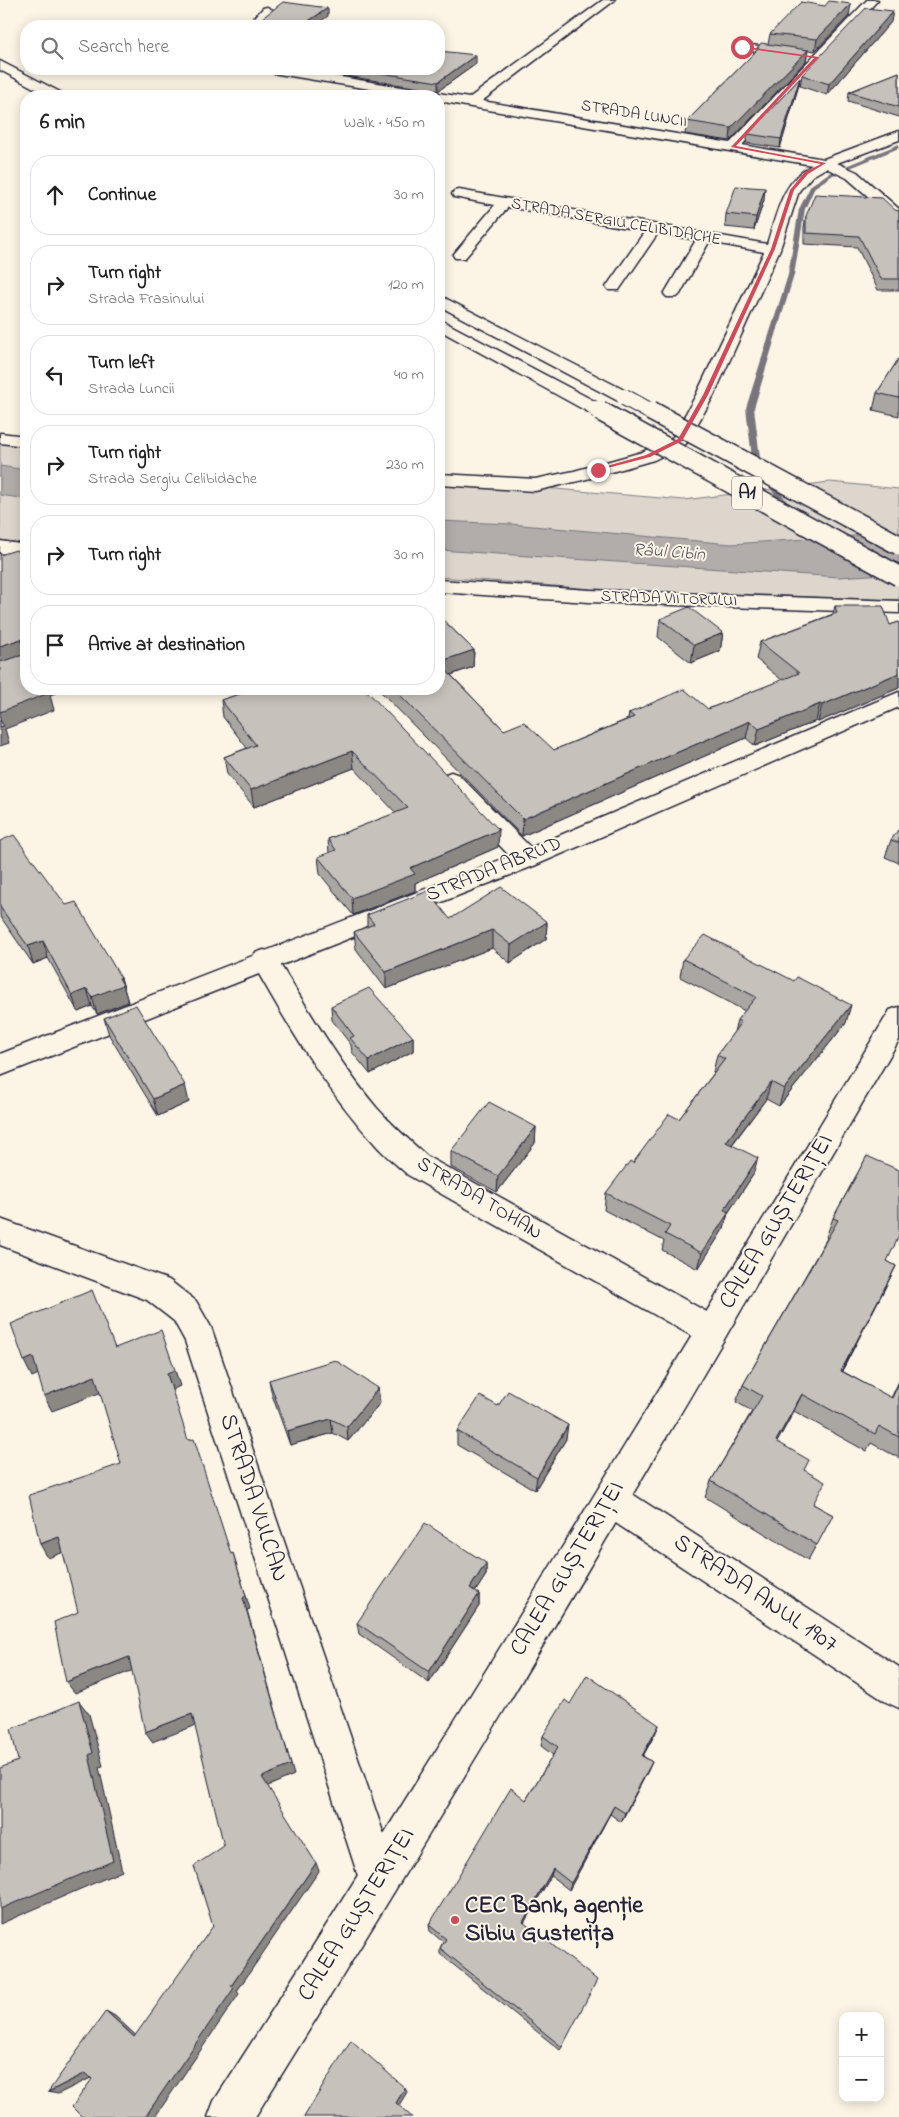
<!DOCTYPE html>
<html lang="en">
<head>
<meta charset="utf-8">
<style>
  :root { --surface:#fff; --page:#f6f6f6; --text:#222; --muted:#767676; --line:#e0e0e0 }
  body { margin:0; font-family:"Indie Flower",sans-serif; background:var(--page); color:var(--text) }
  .controls { position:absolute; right:15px; bottom:15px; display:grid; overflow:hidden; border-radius:10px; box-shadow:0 2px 12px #0003 }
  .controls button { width:45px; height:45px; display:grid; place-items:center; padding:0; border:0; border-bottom:1px solid var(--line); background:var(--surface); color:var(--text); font:25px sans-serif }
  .stop { position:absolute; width:15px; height:15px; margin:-11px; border:4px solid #d1495b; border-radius:50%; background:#fff }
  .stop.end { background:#d1495b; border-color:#fff; box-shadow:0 1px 5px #0008 }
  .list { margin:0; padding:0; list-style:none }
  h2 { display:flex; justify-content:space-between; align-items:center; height:65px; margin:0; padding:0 20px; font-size:21px }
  h2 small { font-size:16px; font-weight:400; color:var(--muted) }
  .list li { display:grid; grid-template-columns:32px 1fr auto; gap:15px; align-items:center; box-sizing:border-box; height:80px; margin:0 10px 10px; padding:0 10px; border:1px solid var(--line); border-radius:20px }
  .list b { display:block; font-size:19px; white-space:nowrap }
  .list p { margin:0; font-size:16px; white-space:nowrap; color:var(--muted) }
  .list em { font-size:16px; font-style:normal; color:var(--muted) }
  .icon { flex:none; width:28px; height:28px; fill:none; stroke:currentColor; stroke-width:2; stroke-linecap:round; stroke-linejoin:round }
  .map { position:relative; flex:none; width:899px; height:2117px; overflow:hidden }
  .search { position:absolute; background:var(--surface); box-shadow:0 2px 12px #0003; left:20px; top:20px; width:425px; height:55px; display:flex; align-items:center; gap:12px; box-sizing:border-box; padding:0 18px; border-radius:20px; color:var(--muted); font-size:19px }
  .panel { position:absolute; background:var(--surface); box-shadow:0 2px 12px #0003; left:20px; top:90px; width:425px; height:605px; border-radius:20px }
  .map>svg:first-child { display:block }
  .green { fill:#dcd6cc; stroke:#7f7c84 }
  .water { fill:#b2adab; stroke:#78757e }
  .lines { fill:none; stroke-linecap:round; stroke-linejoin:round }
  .stream { fill:#78757e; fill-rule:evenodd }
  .minor-casing { stroke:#22223b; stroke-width:3 }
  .tertiary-casing { stroke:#22223b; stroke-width:3 }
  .secondary-casing { stroke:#22223b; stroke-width:3 }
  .motorway-casing { stroke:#22223b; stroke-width:3 }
  .minor { fill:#fcf5e5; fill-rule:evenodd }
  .tertiary { fill:#fcf5e5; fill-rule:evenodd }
  .secondary { fill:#fcf5e5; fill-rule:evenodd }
  .motorway { fill:#fcf5e5; fill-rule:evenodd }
  .motorway-bridge-far1-casing { stroke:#22223b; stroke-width:18; stroke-linecap:butt }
  .motorway-bridge-casing { stroke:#22223b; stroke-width:22; stroke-linecap:butt }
  .motorway-bridge-far1 { stroke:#fcf5e5; stroke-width:16 }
  .motorway-bridge { stroke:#fcf5e5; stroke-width:19 }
  .wall { fill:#aaa6a1; stroke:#22223b }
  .shaded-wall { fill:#8b8783; stroke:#22223b }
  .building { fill:#c6c1bb; stroke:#22223b }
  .route { fill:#d1495b }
  .poi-dot { fill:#d1495b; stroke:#fcf5e5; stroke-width:2 }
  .labels { text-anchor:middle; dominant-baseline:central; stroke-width:4; stroke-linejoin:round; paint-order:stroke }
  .far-street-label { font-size:16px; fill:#22223b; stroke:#fcf5e5 }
  .far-water-label { font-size:18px; font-style:italic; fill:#545362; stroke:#fcf5e5 }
  .shield { fill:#fcf5e5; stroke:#63616e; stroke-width:1 }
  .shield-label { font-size:19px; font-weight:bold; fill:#22223b }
  .street-label { font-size:20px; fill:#22223b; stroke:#fcf5e5 }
  .near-street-label { font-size:24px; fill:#22223b; stroke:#fcf5e5 }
  .near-poi-label { font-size:24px; font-weight:bold; fill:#22223b; stroke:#fcf5e5; text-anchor:start }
</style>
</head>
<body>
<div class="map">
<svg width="899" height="2117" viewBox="0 0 899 2117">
  <rect width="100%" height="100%" fill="#fcf5e5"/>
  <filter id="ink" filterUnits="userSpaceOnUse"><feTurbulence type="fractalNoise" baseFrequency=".02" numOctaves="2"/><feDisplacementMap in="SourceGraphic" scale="10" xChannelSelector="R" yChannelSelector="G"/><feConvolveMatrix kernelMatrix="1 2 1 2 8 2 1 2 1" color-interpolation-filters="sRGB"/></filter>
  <g filter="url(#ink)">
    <path class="green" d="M 0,435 L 26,438 L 26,544 L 0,540 Z
      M 439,479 L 684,500 L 830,482 L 899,489 L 899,600 L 593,589 L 439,577 Z"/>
    <path class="water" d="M 0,466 L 26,470 L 26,499 L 0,495 Z
      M 439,521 L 511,524 L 731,544 L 899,533 L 899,573 L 839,577 L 439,550 Z"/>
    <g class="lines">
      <path class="stream" d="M 899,144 L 899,148 L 833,175 L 815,187 L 805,209 L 794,275 L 754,408 L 760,458 L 788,504 L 795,511 L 788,513 L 781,505 L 752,458 L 746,408 L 788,275 L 799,209 L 811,185 L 829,173 Z"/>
      <defs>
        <path id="minor" d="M 603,0 L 615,0 L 482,101 L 730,143 L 867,0 L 878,0 L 742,145 L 824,159 L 899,131 L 899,140 L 837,163 L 857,172 L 899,209 L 899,220 L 894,219 L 847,178 L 826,168 L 812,176 L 799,191 L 780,249 L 714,395 L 686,444 L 654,460 L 583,480 L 535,491 L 439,485 L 439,474 L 535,479 L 574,471 L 642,452 L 673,437 L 696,395 L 764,252 L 709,242 L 680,294 L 677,297 L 667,297 L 664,294 L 696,240 L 658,233 L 619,290 L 609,290 L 606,287 L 645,231 L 508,207 L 465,258 L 455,258 L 453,255 L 495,205 L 454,197 L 452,194 L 454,191 L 459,190 L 767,244 C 777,213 782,181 812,165 L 471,107 L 439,101 L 439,96 L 412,96 L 272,73 L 266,69 L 292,69 L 469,98 Z
          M 267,7 L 273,10 L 258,26 L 247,26 L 263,8 Z
          M 742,44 L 795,50 L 801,54 L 795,58 L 738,49 L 736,47 L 738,45 Z
          M 0,433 L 26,436 L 26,446 L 0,443 Z
          M 451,772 L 459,775 L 536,853 L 539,859 L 536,865 L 527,867 L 518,865 L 443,785 L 439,780 L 443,775 Z
          M 264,950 L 273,953 C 306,1005 336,1059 376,1107 C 392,1125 410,1141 428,1157 L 723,1321 L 728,1331 L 723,1341 L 712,1345 L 701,1341 L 408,1175 C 396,1164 384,1155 374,1143 C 325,1089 287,1024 251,960 L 255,953 Z
          M 0,1219 L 169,1280 L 196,1301 L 211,1327 L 399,1879 L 393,1893 L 379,1899 L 365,1893 L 359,1879 L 185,1341 L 174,1321 L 147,1300 L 0,1245 Z
          M 611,1483 L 623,1488 L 899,1667 L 899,1708 L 886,1702 L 599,1512 L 594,1500 L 599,1488 Z"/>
        <path id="tertiary" d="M 0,541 L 26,545 L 26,557 L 0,553 Z
          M 439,580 L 589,590 L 899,601 L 899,613 L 589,602 L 439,592 Z
          M 899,692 L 899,707 L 536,865 L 0,1076 L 0,1054 L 518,853 Z"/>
        <path id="secondary" d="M 899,1007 L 899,1040 C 688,1402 477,1762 255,2117 L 208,2117 L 214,2101 C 446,1741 668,1376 890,1010 Z"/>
        <path id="motorway" d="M 0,61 L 62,93 L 64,96 L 49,96 L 0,70 Z
          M 439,295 L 630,393 L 633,397 L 630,401 L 624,402 L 618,401 L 439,306 Z
          M 439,319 L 602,405 L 605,409 L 602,413 L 596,414 L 590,413 L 439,330 Z"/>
      </defs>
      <use href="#minor" class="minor-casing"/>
      <use href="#tertiary" class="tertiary-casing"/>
      <use href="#secondary" class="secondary-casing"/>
      <use href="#motorway" class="motorway-casing"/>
      <use href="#minor" class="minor"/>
      <use href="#tertiary" class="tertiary"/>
      <use href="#secondary" class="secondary"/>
      <use href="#motorway" class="motorway"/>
      <defs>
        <path id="motorway-bridge-far1" d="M 624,397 L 653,413
          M 596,409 L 602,413"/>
        <path id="motorway-bridge" d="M 600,411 L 899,576
          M 651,411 L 899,545"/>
      </defs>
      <use href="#motorway-bridge-far1" class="motorway-bridge-far1-casing"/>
      <use href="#motorway-bridge" class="motorway-bridge-casing"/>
      <use href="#motorway-bridge-far1" class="motorway-bridge-far1"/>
      <use href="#motorway-bridge" class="motorway-bridge"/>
    </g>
    <path class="wall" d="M 849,16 L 815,51 L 808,50 L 806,61 L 730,141 L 685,134 L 687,121 L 756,51 L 757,48 L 768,44 L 770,34 Z
      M 891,22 L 827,95 L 800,86 L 802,75 Z
      M 476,64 L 438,91 L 304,69 L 439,69 Z
      M 899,72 L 899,117 L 848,101 L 849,92 Z
      M 800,78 L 798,88 L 780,148 L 746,143 L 748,134 Z
      M 764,200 L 754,230 L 725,227 L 726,214 Z
      M 899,211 L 899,290 L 878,290 L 857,247 L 804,244 L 804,227 L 806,216 Z
      M 899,358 L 899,416 L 873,410 L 877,393 Z
      M 835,606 L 890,625 L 899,622 L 899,688 L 818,722 L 816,721 L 755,746 L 746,738 L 522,836 L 378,689 L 439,689 L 439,616 L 474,650 L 473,667 L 451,675 L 504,730 L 554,750 L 628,719 L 629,713 L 708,709 L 782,680 L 756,659 L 760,642 L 833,614 Z
      M 660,619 L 723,633 L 720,651 L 691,663 L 658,637 Z
      M 251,689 L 365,689 L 498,847 L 415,883 L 415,891 L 353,915 L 320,874 L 318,857 L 329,853 L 328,839 L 396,813 L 354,768 L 254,807 L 227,774 L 224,757 L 247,748 L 223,717 L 221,700 L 252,690 Z
      M 899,829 L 899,863 L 885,857 L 891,840 Z
      M 0,841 L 121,978 L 128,1002 L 97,1014 L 92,1006 L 78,1012 L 48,958 L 33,964 L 0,916 Z
      M 367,915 L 450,919 L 547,922 L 546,939 L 510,963 L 492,948 L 386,989 L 356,949 L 354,932 L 367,926 Z
      M 683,959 L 846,1023 L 779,1106 L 766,1099 L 732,1145 L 753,1175 L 728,1213 L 724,1228 L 698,1269 L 662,1250 L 664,1241 L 604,1210 L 606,1193 L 633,1163 L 679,1119 L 714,1073 L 713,1072 L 717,1055 L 734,1032 L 737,1020 L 745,1011 L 680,977 Z
      M 331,1006 L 413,1037 L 413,1051 L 370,1074 L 352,1052 L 351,1045 L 332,1020 Z
      M 104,1018 L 189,1102 L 158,1116 L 109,1035 Z
      M 536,1127 L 535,1143 L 497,1192 L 451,1167 L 451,1151 Z
      M 867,1156 L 887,1261 L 896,1266 L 887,1284 L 842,1371 L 891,1398 L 899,1381 L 899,1458 L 871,1443 L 866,1451 L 794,1411 L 777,1442 L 804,1470 L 813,1504 L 833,1515 L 808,1560 L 705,1497 L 711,1481 L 752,1411 L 736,1402 L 743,1385 L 827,1238 L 826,1237 L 833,1218 Z
      M 269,1380 L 378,1388 L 380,1403 L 348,1441 L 333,1433 L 290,1445 L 272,1395 Z
      M 498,1406 L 566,1439 L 535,1490 L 457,1445 L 457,1431 Z
      M 486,1563 L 486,1575 L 475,1592 L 479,1594 L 479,1606 L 429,1683 L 359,1634 L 357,1623 Z
      M 570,1704 L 659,1725 L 655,1734 L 643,1756 L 652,1762 L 621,1822 L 610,1814 L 569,1890 L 551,1876 L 524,1923 L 562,2047 L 560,2050 L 440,1954 L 440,1948 L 443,1942 L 430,1931 L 429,1925 L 526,1800 L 553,1755 L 541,1746 L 543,1736 Z"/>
    <path class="shaded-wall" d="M 851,4 L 849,16 L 815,51 L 817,39 Z
      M 328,8 L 328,16 L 314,26 L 301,26 Z
      M 893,11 L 891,22 L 827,95 L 829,84 Z
      M 808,50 L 806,61 L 730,141 L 731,128 Z
      M 476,55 L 476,64 L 438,91 L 438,82 Z
      M 800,78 L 798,88 L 780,148 L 781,139 Z
      M 765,188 L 764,200 L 754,230 L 756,217 Z
      M 723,633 L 720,651 L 691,663 L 694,645 Z
      M 21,639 L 25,656 L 0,664 L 0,646 Z
      M 474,650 L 473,667 L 439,679 L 439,662 Z
      M 899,673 L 899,688 L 818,722 L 822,705 Z
      M 41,689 L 67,689 L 50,695 L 54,710 L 5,729 L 9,743 L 0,746 L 0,712 Z
      M 820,704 L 816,721 L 755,746 L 759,729 Z
      M 750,721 L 746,738 L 522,836 L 523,819 Z
      M 352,751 L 354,768 L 254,807 L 251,790 Z
      M 499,830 L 498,847 L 415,883 L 415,891 L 353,915 L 352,898 L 410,868 Z
      M 547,922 L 546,939 L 510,963 L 511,945 Z
      M 492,930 L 492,948 L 386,989 L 386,972 Z
      M 43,941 L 48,958 L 33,964 L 28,946 Z
      M 119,978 L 121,978 L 128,1002 L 97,1014 L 92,997 Z
      M 87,989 L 92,1006 L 78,1012 L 72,995 Z
      M 851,1005 L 846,1023 L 779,1106 L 784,1089 Z
      M 413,1037 L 413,1051 L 370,1074 L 369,1060 Z
      M 771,1082 L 766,1099 L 721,1159 L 726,1142 Z
      M 185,1085 L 189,1102 L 158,1116 L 153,1099 Z
      M 536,1127 L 535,1143 L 497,1192 L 498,1176 Z
      M 758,1158 L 753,1175 L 728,1213 L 724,1228 L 698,1269 L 702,1253 L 724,1210 Z
      M 896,1266 L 887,1284 L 833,1388 L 841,1371 Z
      M 33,1357 L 41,1373 L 32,1377 L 24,1361 Z
      M 175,1370 L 180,1386 L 172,1390 L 167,1374 Z
      M 95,1376 L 102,1392 L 52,1411 L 44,1396 Z
      M 378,1388 L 380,1403 L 348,1441 L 347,1427 Z
      M 802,1394 L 794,1411 L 769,1457 L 776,1441 Z
      M 331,1419 L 333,1433 L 290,1445 L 287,1431 Z
      M 568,1425 L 566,1439 L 535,1490 L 537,1477 Z
      M 59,1537 L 67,1551 L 48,1558 L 40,1544 Z
      M 233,1553 L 250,1609 L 247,1610 L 294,1775 L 266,1787 L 262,1777 L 243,1598 Z
      M 486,1563 L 486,1575 L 470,1600 L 470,1588 Z
      M 479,1594 L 479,1606 L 429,1683 L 429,1672 Z
      M 129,1657 L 136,1669 L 75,1693 L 66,1682 Z
      M 79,1701 L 89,1714 L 103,1766 L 99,1767 L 122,1871 L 0,1924 L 0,1909 L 89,1755 Z
      M 192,1714 L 197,1725 L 152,1742 L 145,1732 Z
      M 659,1725 L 655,1734 L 638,1765 L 642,1756 Z
      M 652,1762 L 648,1771 L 621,1822 L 625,1813 Z
      M 614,1806 L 610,1814 L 569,1890 L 571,1883 Z
      M 316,1863 L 319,1871 L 237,1991 L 239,1994 L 155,2117 L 145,2117 L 231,1986 Z
      M 553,1869 L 551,1876 L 521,1928 L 523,1922 Z
      M 106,2011 L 115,2016 L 142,2041 L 134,2037 Z
      M 86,2073 L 95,2076 L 58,2094 L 48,2092 Z
      M 405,2088 L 407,2092 L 398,2107 L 396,2103 Z"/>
    <path class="building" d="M 829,1 L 851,4 L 817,39 L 770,34 L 801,2 L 825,6 Z
      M 283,2 L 328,8 L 301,26 L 252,26 Z
      M 866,8 L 893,11 L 829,84 L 802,75 Z
      M 761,43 L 808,50 L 731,128 L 687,121 L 759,48 L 757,48 Z
      M 439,51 L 476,55 L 438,82 L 356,69 L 439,69 Z
      M 899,72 L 899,107 L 849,92 Z
      M 800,78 L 781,139 L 748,134 Z
      M 736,186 L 765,188 L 756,217 L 726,214 Z
      M 815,194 L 882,198 L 895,210 L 899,211 L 899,279 L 881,279 L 859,236 L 806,233 L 806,216 Z
      M 899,358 L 899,398 L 877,393 Z
      M 16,550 L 20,555 L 26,553 L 26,689 L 45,689 L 49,693 L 0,712 L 0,662 L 23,655 L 23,641 L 21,639 L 0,646 L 0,555 Z
      M 835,606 L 883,606 L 890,625 L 899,622 L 899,673 L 822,705 L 820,704 L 759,729 L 750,721 L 523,819 L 394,689 L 439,689 L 439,663 L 504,730 L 524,722 L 554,750 L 634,717 L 629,713 L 684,689 L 708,709 L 799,673 L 760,642 L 837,613 Z
      M 689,607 L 723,633 L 694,645 L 660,619 Z
      M 439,616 L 474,650 L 439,662 Z
      M 255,689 L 365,689 L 499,830 L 410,868 L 415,874 L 352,898 L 318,857 L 336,850 L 328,839 L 408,808 L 352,751 L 251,790 L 224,757 L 256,745 L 221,700 Z
      M 0,720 L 4,726 L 0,727 Z
      M 899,829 L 899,843 L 891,840 Z
      M 14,835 L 66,905 L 76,902 L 121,978 L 119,978 L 123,985 L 92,997 L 87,989 L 72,995 L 43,941 L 28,946 L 0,907 L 0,841 Z
      M 501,887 L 547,922 L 511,945 L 492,930 L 386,972 L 354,932 L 374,924 L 367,915 L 428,891 L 450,919 Z
      M 705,935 L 794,981 L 797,977 L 851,1005 L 784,1089 L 771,1082 L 726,1142 L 758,1158 L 724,1210 L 729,1212 L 702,1253 L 665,1234 L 670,1226 L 606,1193 L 630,1161 L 633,1163 L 669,1114 L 679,1119 L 725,1059 L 717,1055 L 741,1022 L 737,1020 L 756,997 L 683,959 Z
      M 369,988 L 413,1037 L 369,1060 L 350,1038 L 354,1036 L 331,1006 Z
      M 136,1005 L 185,1085 L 153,1099 L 104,1018 Z
      M 489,1102 L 536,1127 L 498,1176 L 451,1151 Z
      M 867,1156 L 899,1170 L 899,1236 L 887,1261 L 896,1266 L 841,1371 L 892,1398 L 899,1383 L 899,1437 L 879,1426 L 875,1434 L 802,1394 L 776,1441 L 809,1460 L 804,1470 L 825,1482 L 813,1504 L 833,1515 L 817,1545 L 711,1481 L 762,1396 L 743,1385 L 838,1220 L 833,1218 Z
      M 92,1290 L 115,1348 L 161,1330 L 175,1370 L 167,1374 L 188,1440 L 194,1439 L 231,1554 L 233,1553 L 246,1596 L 243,1598 L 291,1765 L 262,1777 L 316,1863 L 231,1986 L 234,1988 L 145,2117 L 82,2117 L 72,2107 L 92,2079 L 86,2073 L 48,2092 L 106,2011 L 134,2037 L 213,1926 L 194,1866 L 224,1846 L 192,1714 L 145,1732 L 129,1657 L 66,1682 L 54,1622 L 78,1612 L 59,1537 L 40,1544 L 29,1495 L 121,1464 L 95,1376 L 44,1396 L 33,1357 L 24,1361 L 11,1324 Z
      M 335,1360 L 378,1388 L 347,1427 L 331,1419 L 287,1431 L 269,1380 Z
      M 508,1391 L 568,1425 L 537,1477 L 457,1431 L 480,1396 L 498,1406 Z
      M 425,1523 L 486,1563 L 470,1588 L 479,1594 L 429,1672 L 357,1623 Z
      M 587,1675 L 659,1725 L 642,1756 L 652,1762 L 625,1813 L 614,1806 L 571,1883 L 553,1869 L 523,1922 L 597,1980 L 562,2047 L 440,1948 L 446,1939 L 429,1925 L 511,1788 L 526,1800 L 558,1747 L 543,1736 L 565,1700 L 570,1704 Z
      M 79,1701 L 93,1753 L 89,1755 L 113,1861 L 0,1909 L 0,1768 L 18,1761 L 11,1729 Z
      M 351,2040 L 405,2088 L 396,2103 L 412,2117 L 304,2117 Z"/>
  </g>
  <path class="route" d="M 740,46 L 819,57 L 736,146 L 826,163 L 808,174 L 794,190 L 775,249 L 708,395 L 682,441 L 650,457 L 596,471 L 596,469 L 646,455 L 678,439 L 703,395 L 771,249 L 790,190 L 805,172 L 821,164 L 731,147 L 814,58 L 742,48 Z"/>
  <circle class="poi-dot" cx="455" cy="1920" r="5"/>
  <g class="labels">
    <g class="far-street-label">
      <text transform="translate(634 114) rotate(9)">STRADA LUNCII</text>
      <text transform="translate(616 222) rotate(10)">STRADA SERGIU CELIBIDACHE</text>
      <text transform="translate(669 599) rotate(2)">STRADA VIITORULUI</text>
    </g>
    <g class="far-water-label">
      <text transform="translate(669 553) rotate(4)">Râul Cibin</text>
    </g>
    <rect class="shield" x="732" y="476.5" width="30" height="33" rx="4"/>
    <g class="shield-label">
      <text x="747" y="493">A1</text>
    </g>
    <g class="street-label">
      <text transform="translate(494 870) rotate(-22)">STRADA ABRUD</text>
      <text transform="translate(479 1199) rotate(31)">STRADA TOHAN</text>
    </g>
    <g class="near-street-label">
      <text transform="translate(777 1222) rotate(-59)">CALEA GUȘTERIȚEI</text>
      <text transform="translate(253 1498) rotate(72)">STRADA VULCAN</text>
      <text transform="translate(568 1569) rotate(-59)">CALEA GUȘTERIȚEI</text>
      <text transform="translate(755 1594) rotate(34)">STRADA ANUL 1907</text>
      <text transform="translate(357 1915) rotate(-58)">CALEA GUȘTERIȚEI</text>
    </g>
    <g class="near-poi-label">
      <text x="465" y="1906">CEC Bank, agenție<tspan x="465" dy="28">Sibiu Gusterița</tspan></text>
    </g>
  </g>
</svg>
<div class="controls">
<button>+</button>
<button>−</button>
</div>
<div class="stop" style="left:742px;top:47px"></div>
<div class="stop end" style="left:598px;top:470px"></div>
<div class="search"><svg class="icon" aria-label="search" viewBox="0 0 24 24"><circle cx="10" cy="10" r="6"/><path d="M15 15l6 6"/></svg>Search here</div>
<section class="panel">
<h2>6 min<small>Walk · 450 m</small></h2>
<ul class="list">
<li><svg class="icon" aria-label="ahead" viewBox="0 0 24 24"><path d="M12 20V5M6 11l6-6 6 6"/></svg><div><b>Continue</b></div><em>30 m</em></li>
<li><svg class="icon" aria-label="right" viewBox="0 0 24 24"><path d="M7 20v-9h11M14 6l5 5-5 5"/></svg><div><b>Turn right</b><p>Strada Frasinului</p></div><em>120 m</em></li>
<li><svg class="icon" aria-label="left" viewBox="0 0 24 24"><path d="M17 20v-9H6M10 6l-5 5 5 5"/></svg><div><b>Turn left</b><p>Strada Luncii</p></div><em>40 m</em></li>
<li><svg class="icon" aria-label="right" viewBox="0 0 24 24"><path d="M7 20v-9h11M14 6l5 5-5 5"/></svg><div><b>Turn right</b><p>Strada Sergiu Celibidache</p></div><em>230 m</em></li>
<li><svg class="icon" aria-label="right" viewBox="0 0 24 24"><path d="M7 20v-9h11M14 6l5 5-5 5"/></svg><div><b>Turn right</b></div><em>30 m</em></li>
<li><svg class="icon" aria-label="arrive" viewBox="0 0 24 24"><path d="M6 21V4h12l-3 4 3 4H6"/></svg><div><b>Arrive at destination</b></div></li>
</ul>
</section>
</div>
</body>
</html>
